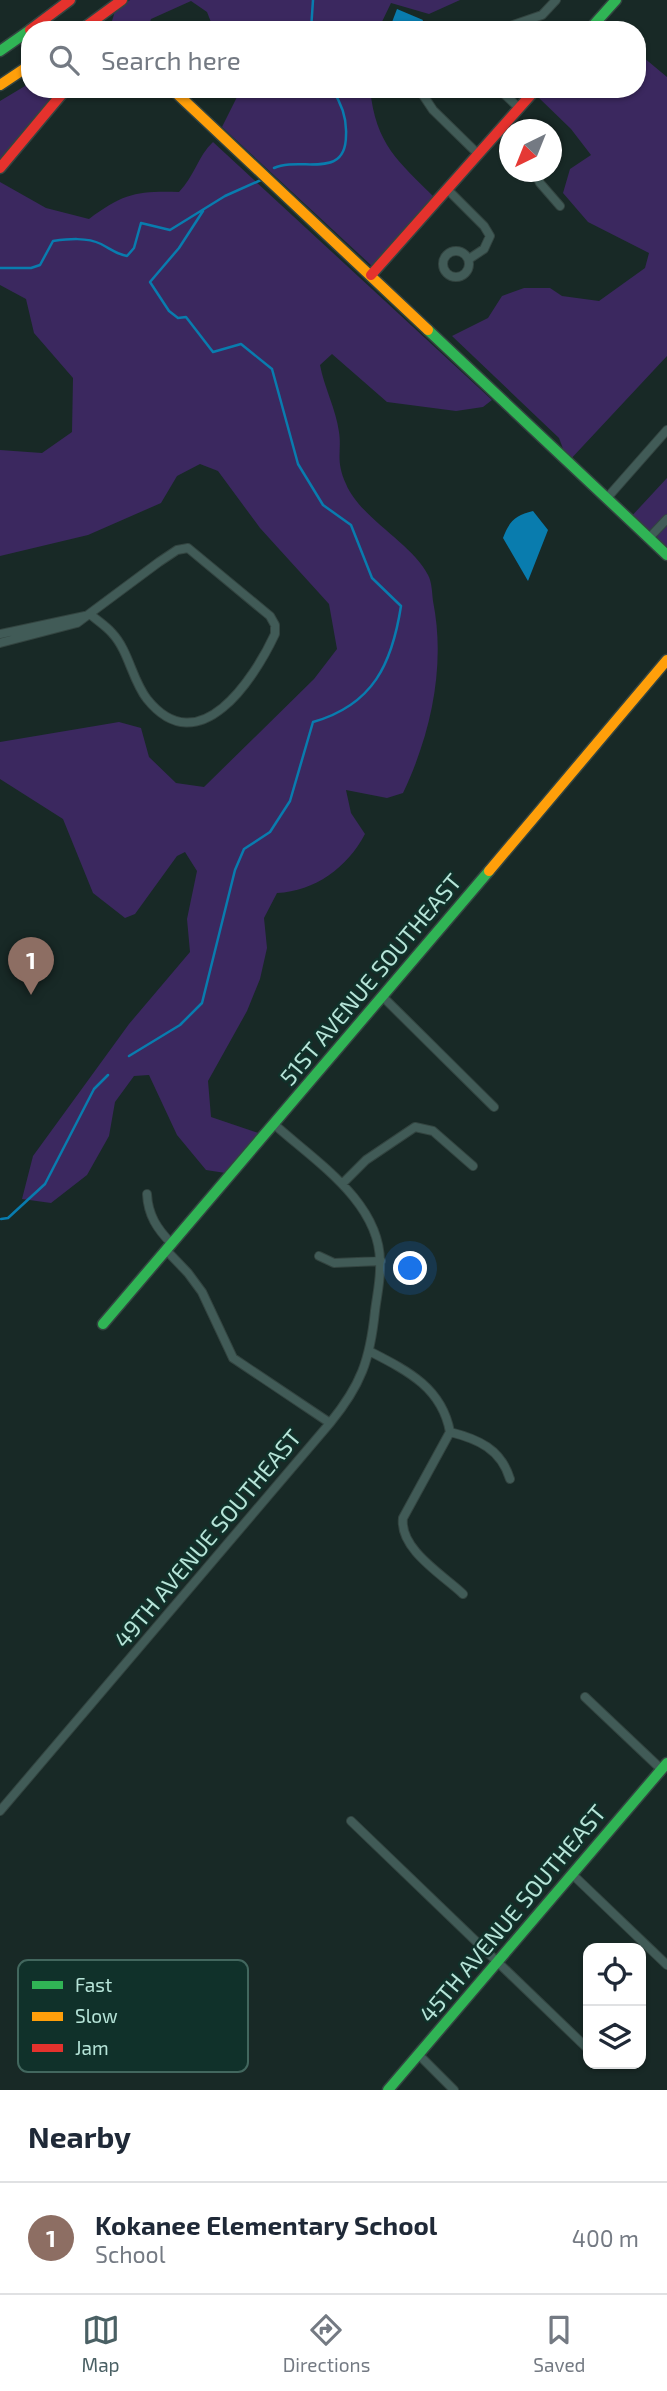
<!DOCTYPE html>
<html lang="en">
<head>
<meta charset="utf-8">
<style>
  :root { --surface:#fff; --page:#f2f2f3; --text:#1f2937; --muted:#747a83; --line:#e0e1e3; --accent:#4a6064 }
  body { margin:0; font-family:"Exo 2",sans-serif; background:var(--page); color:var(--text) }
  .controls { position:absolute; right:21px; bottom:21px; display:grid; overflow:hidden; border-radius:14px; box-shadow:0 2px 5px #0004 }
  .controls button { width:63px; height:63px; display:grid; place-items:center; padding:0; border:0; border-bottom:2px solid var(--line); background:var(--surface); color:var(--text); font:35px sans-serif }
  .compass { position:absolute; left:499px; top:119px; width:63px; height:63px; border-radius:50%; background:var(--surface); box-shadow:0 2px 5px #0004; rotate:223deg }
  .you { position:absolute; left:411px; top:1269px; width:24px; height:24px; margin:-18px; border:5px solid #fff; border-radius:50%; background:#1a73e8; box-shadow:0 0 0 10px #1a73e833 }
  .badge { display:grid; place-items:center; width:46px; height:46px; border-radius:50%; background:var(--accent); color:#fff; font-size:23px; font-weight:700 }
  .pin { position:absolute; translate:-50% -58px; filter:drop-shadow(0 2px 4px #0008) }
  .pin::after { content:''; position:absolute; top:37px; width:24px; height:21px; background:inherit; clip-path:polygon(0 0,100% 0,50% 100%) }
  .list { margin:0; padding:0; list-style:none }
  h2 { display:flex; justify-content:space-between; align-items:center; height:91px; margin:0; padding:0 28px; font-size:30px }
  h2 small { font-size:23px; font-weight:400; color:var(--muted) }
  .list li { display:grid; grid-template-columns:46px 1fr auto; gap:21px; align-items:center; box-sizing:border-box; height:112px; padding:0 28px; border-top:2px solid var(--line) }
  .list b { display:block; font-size:26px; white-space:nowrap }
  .list p { margin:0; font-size:23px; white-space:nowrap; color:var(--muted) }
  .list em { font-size:23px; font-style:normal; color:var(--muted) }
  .icon { flex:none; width:38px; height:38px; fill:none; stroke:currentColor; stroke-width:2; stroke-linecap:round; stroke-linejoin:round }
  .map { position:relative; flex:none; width:667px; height:2090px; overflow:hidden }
  .search { position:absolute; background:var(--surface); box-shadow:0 2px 5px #0004; left:21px; right:21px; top:21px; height:77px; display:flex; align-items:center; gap:18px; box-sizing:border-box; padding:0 24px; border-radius:28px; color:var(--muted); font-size:26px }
  .sheet { height:203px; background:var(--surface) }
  nav { display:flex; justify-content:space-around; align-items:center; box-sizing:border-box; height:98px; border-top:2px solid var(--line); background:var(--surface); font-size:19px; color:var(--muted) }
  nav a { display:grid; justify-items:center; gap:4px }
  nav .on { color:var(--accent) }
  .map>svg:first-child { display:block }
  .green { fill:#3b285f }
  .water { fill:#097cae }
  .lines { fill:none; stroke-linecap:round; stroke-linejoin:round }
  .stream { stroke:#097cae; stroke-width:2.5 }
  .street-casing { stroke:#334440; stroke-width:10 }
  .fast-casing { stroke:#334440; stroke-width:13 }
  .slow-casing { stroke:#334440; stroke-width:13 }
  .jam-casing { stroke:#334440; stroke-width:13 }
  .street { stroke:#415b57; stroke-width:8 }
  .fast { stroke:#30b455; stroke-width:10 }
  .slow { stroke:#ff9f0a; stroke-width:10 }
  .jam { stroke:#e5322d; stroke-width:10 }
  .labels { text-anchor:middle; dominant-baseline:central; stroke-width:5; stroke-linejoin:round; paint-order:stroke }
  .street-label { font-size:23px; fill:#b6e4d8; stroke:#10312a }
  .key { fill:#10312a; stroke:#42675e; stroke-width:2 }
  .key-label { font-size:19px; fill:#b6e4d8 }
</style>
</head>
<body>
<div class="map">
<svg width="667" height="2090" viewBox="0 0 667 2090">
  <rect width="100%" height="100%" fill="#182926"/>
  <path class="green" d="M 130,0 L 460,0 L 429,14 L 391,3 L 378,30 L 214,30 L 207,12 L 191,1 L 151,19 L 147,30 L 116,30 L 112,21 L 115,11 Z
    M 637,52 L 667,77 L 667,356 L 568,462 L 559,438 L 452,336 L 488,318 L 502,296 L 524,288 L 550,288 L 562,296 L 599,301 L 645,268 L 649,253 L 588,222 L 563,193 L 570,169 L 591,155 L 571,129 L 538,97 L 545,89 L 637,89 Z
    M 30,83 L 30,89 L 60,89 L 0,162 L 0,101 Z
    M 237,89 L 370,89 C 376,145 398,161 435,198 L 373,267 L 222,127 L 238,95 Z
    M 213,142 L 492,400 L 483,407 L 456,411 L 387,402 L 332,354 L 320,365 C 324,387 336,409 339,432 C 342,452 335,460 346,484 C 360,518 413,544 428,575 C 432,582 432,593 433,601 C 446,666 431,734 403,793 L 387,798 L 346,790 L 351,813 L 365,834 C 347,868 315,891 277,893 L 264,918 L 267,948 L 260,979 L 247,1011 L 208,1081 L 211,1117 L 264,1135 L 232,1174 L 206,1170 L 177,1135 L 149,1075 L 134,1076 L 115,1102 L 109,1136 L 87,1175 L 51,1203 L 22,1199 L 33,1156 L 129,1024 L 190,952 L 187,919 L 197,871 L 185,852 L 177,856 L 135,914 L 125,918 L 93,893 L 63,819 L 0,779 L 0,742 L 119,722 L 141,728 L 149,757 L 176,783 L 204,787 L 314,679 L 337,649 L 329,604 L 260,528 L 218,471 L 200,464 L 177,476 L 161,503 L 88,535 L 0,556 L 0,450 L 42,453 L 72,432 L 73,378 L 34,333 L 26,299 L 0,285 L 0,182 L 46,208 L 89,219 C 124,193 137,191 179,192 C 194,177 198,156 213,142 Z
    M 667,478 L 667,554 L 629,519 Z"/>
  <path class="water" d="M 397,9 L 423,20 L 419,30 L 389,30 Z
    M 533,511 L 548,530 L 528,581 L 503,538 C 509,521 516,515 533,511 Z"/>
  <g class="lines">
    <path class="stream" d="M 311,30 L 313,0
      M 274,168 C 301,156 346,181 346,135 C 347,118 342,104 332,89
      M 0,268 L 31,268 L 40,265 L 53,241 C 68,239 87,237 101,244 C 111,249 116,254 127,256 L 134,248 L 141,223 L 170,230 L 225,196 L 261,180
      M 129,1056 L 180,1025 L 202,1003 L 235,870 L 244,849 L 270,832 L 290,801 L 313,722 C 373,705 392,664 401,606 L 372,578 L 351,525 L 323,505 L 298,464 L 272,369 L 241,344 L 213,352 L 186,317 L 178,318 L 169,311 L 150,282 L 179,248 L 203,211
      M 1,1219 L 8,1218 L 45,1184 L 94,1089 L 108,1075"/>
    <defs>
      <path id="street" d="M 499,30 L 542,15 L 556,0
        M 419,89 L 433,110 L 478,154
        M 499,89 L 519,108
        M 499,131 L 510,140
        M 535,172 L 540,183 L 560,206
        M 448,190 L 484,226 L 490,236 L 484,249 L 469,259
        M443 264a13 13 0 1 1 26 0a13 13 0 1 1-26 0Z
        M 607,498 L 667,430
        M 649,538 L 667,519
        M 0,634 L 85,616
        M 0,643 L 77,623 L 159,562 L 177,550 L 188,548 L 270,616 L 275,625 L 275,634 C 254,679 199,764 147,699 C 132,680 129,651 112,633 C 106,626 98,621 91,615
        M 382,996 L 494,1107
        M 342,1184 L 366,1160 L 415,1127 L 433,1131 L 473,1166
        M 147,1194 C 148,1215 157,1229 172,1244
        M 167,1251 L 188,1273 L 202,1292 L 233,1358 L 330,1423
        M 319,1256 L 334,1263 L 381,1261
        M 371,1352 C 408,1371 442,1388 450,1432
        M 450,1432 L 403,1518 C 399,1549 443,1575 463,1594
        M 450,1432 C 478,1439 501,1449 510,1479
        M 585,1697 L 661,1769
        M 0,1811 L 330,1423 C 361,1385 370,1360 375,1311 C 377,1295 381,1278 380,1262 C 380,1202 315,1161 275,1125
        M 351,1821 L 588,2049
        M 572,1874 L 667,1965
        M 419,2055 L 454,2090"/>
      <path id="fast" d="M 589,30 L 616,0
        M 0,51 L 30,30
        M 428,330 L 667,555
        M 103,1324 L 489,871
        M 388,2090 L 667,1763"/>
      <path id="slow" d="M 0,85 L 30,65
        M 172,89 L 428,330
        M 489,871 L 667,660"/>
      <path id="jam" d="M 30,30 L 70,0
        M 81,30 L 122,0
        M 0,168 L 66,89
        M 371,275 L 536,89"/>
    </defs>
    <use href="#street" class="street-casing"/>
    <use href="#fast" class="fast-casing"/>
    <use href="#slow" class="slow-casing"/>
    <use href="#jam" class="jam-casing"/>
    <use href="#street" class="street"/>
    <use href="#fast" class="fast"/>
    <use href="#slow" class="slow"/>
    <use href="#jam" class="jam"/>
  </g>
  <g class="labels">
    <g class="street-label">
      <text transform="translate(370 979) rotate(-50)">51ST AVENUE SOUTHEAST</text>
      <text transform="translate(207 1538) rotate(-50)">49TH AVENUE SOUTHEAST</text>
      <text transform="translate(512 1913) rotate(-50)">45TH AVENUE SOUTHEAST</text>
    </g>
  </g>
  <rect x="18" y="1960" width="230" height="112" rx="10" class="key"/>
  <rect x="32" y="1981" width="31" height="8" fill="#30b455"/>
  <rect x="32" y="2012" width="31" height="9" fill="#ff9f0a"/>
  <rect x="32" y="2044" width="31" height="8" fill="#e5322d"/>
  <g class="key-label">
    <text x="75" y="1992">Fast</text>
    <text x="75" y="2023">Slow</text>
    <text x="75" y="2055">Jam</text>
  </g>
</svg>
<div class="controls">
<button><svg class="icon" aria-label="locate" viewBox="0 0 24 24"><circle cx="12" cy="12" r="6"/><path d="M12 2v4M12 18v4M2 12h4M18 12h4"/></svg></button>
<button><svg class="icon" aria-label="layers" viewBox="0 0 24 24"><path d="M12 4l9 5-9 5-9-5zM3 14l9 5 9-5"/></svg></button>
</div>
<svg class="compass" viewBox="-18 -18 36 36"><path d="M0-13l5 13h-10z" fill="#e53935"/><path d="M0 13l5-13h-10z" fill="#747a83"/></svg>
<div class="you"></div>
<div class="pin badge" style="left:31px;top:995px;background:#8d6e63">1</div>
<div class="search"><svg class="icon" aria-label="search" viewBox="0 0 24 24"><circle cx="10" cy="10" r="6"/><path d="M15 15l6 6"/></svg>Search here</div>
</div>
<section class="sheet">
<h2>Nearby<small></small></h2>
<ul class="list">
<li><span class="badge" style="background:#8d6e63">1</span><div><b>Kokanee Elementary School</b><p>School</p></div><em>400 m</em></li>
</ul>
</section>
<nav>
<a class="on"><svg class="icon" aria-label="map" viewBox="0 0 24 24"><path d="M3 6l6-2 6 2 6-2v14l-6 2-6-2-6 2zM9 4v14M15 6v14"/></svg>Map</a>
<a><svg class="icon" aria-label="directions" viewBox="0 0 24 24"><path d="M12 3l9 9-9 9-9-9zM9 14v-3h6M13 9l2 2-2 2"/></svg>Directions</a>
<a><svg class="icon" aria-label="saved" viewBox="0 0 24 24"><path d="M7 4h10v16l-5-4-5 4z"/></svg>Saved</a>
</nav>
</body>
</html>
